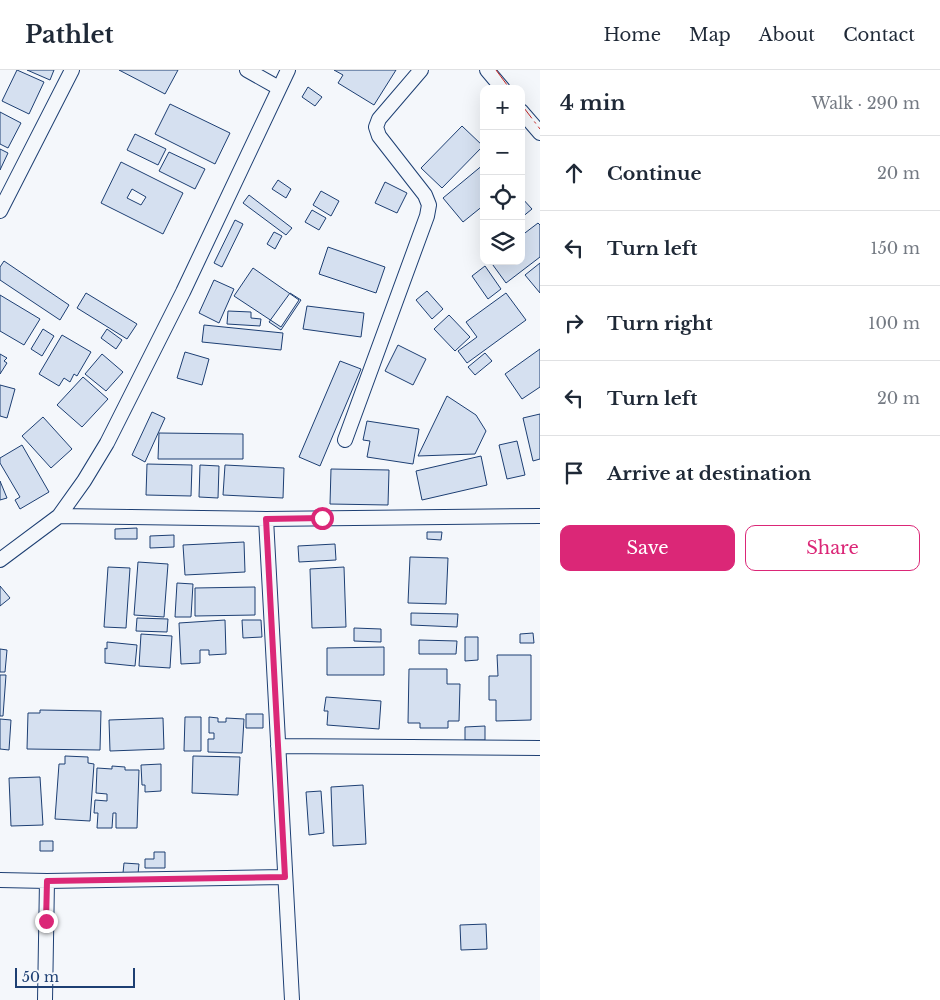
<!DOCTYPE html>
<html lang="en">
<head>
<meta charset="utf-8">
<style>
  :root { --surface:#fff; --page:#f2f2f3; --text:#1f2937; --muted:#747a83; --line:#e0e1e3; --accent:#db2777 }
  body { margin:0; font-family:"Libre Baskerville",serif; background:var(--page); color:var(--text) }
  .controls { position:absolute; right:15px; top:15px; display:grid; overflow:hidden; border-radius:10px; box-shadow:0 5px 20px #0002 }
  .controls button { width:45px; height:45px; display:grid; place-items:center; padding:0; border:0; border-bottom:1px solid var(--line); background:var(--surface); color:var(--text); font:25px sans-serif }
  .scale { position:absolute; left:15px; bottom:12px; width:120px; box-sizing:border-box; padding-left:5px; border:2px solid #1d3f73; border-top:0; font-size:14px; line-height:18px; white-space:nowrap; color:#1d3f73; -webkit-text-stroke:4px #f4f7fb; paint-order:stroke }
  .stop { position:absolute; width:15px; height:15px; margin:-11px; border:4px solid #db2777; border-radius:50%; background:#fff }
  .stop.end { background:#db2777; border-color:#fff; box-shadow:0 1px 5px #0008 }
  .list { margin:0; padding:0; list-style:none }
  h2 { display:flex; justify-content:space-between; align-items:center; height:65px; margin:0; padding:0 20px; font-size:21px }
  h2 small { font-size:16px; font-weight:400; color:var(--muted) }
  .list li { display:grid; grid-template-columns:32px 1fr auto; gap:15px; align-items:center; box-sizing:border-box; height:75px; padding:0 20px; border-top:1px solid var(--line) }
  .list b { display:block; font-size:19px; white-space:nowrap }
  .list em { font-size:16px; font-style:normal; color:var(--muted) }
  .actions { display:flex; gap:10px; padding:15px 20px }
  .actions a { flex:1; padding:11px 0; border:1px solid var(--accent); border-radius:10px; text-align:center; font-size:18px; color:var(--accent) }
  .actions .main { background:var(--accent); color:#fff }
  .icon { flex:none; width:28px; height:28px; fill:none; stroke:currentColor; stroke-width:2; stroke-linecap:round; stroke-linejoin:round }
  .map { position:relative; flex:none; width:540px; height:930px; overflow:hidden }
  header { display:flex; align-items:center; gap:30px; box-sizing:border-box; height:70px; padding:0 25px; background:var(--surface); border-bottom:1px solid var(--line) }
  header strong { font-size:24px }
  nav { display:flex; gap:28px; margin-inline-start:auto; font-size:18px }
  main { display:flex }
  aside { flex:1; background:var(--surface) }
  .map>svg:first-child { display:block }
  .building { fill:#d5e0f0; stroke:#1d3f73; fill-rule:evenodd }
  .lines { fill:none; stroke-linecap:round; stroke-linejoin:round }
  .street-casing { stroke:#1d3f73; stroke-width:16 }
  .street { stroke:#f4f7fb; stroke-width:14 }
  .power { stroke:#c62828; stroke-width:1; stroke-dasharray:18 4 2.5 4; stroke-linecap:butt }
  .route { stroke:#db2777; stroke-width:6 }
</style>
</head>
<body>
<header>
<strong>Pathlet</strong>
<nav><a>Home</a><a>Map</a><a>About</a><a>Contact</a></nav>
</header>
<main>
<div class="map">
<svg width="540" height="930" viewBox="0 0 540 930">
  <rect width="100%" height="100%" fill="#f4f7fb"/>
  <path class="building" d="M 17,0 L 44,12 L 29,44 L 2,31 Z
    M 27,0 L 54,0 L 50,10 Z
    M 119,0 L 178,0 L 165,24 Z
    M 334,0 L 396,0 L 374,35 L 338,13 L 343,5 Z
    M 308,17 L 322,27 L 315,36 L 302,27 Z
    M 170,34 L 230,63 L 215,94 L 155,64 Z
    M 0,42 L 21,53 L 8,78 L 0,74 Z
    M 462,56 L 483,76 L 442,118 L 421,98 Z
    M 135,64 L 166,79 L 158,95 L 127,80 Z
    M 0,79 L 8,83 L 0,100 Z
    M 169,82 L 205,99 L 195,119 L 159,101 Z
    M 121,92 L 183,123 L 163,164 L 101,133 ZM 132,119 L 146,127 L 141,135 L 127,128 Z
    M 484,94 L 484,135 L 463,152 L 443,128 Z
    M 278,110 L 291,119 L 286,128 L 272,119 Z
    M 385,112 L 407,123 L 397,143 L 375,133 Z
    M 321,121 L 339,131 L 331,146 L 313,135 Z
    M 249,125 L 292,158 L 286,165 L 243,133 Z
    M 521,127 L 532,139 L 521,148 Z
    M 312,140 L 326,148 L 319,160 L 305,152 Z
    M 235,150 L 243,154 L 222,197 L 214,193 Z
    M 538,153 L 540,155 L 540,187 L 506,213 L 490,191 L 521,191 L 521,166 Z
    M 274,162 L 282,166 L 275,179 L 267,174 Z
    M 328,177 L 385,197 L 376,223 L 319,204 Z
    M 4,191 L 69,235 L 60,250 L 0,210 L 0,197 Z
    M 540,193 L 540,223 L 525,205 Z
    M 485,196 L 501,219 L 488,229 L 472,206 Z
    M 253,198 L 299,230 L 281,257 L 234,226 Z
    M 214,210 L 234,219 L 219,253 L 199,243 Z
    M 427,221 L 443,239 L 432,249 L 416,230 Z
    M 86,223 L 137,254 L 127,269 L 77,238 Z
    M 290,223 L 301,230 L 281,260 L 269,252 Z
    M 506,223 L 526,250 L 467,293 L 458,281 L 477,267 L 466,252 Z
    M 0,225 L 40,249 L 24,275 L 0,261 Z
    M 307,236 L 364,243 L 361,267 L 303,259 Z
    M 228,241 L 251,242 L 251,248 L 261,249 L 260,256 L 227,254 Z
    M 449,245 L 470,267 L 455,281 L 434,259 Z
    M 204,255 L 283,263 L 281,280 L 202,272 Z
    M 43,259 L 54,266 L 42,286 L 31,279 Z
    M 107,259 L 122,270 L 116,279 L 101,268 Z
    M 62,265 L 91,282 L 77,306 L 74,304 L 70,312 L 64,308 L 59,316 L 39,304 Z
    M 398,275 L 426,289 L 413,315 L 385,301 Z
    M 540,279 L 540,317 L 522,329 L 505,304 Z
    M 185,282 L 209,289 L 202,315 L 177,308 Z
    M 485,283 L 492,291 L 475,305 L 468,297 Z
    M 0,284 L 7,288 L 4,291 L 7,293 L 0,304 Z
    M 102,284 L 123,302 L 106,321 L 85,304 Z
    M 340,291 L 361,299 L 320,396 L 299,387 Z
    M 83,307 L 108,329 L 82,357 L 57,335 Z
    M 0,315 L 15,319 L 7,348 L 0,346 Z
    M 447,326 L 476,345 L 486,361 L 475,384 L 418,386 Z
    M 152,342 L 165,348 L 145,392 L 132,385 Z
    M 540,344 L 540,389 L 533,391 L 523,348 Z
    M 43,347 L 72,379 L 51,398 L 22,366 Z
    M 367,351 L 419,359 L 413,394 L 367,387 L 370,371 L 363,370 Z
    M 159,363 L 243,364 L 243,389 L 158,389 Z
    M 517,371 L 525,405 L 507,409 L 499,375 Z
    M 22,375 L 49,422 L 20,439 L 15,430 L 20,427 L 0,393 L 0,388 Z
    M 481,386 L 487,415 L 422,430 L 416,401 Z
    M 147,394 L 192,395 L 191,426 L 146,425 Z
    M 200,395 L 219,396 L 218,428 L 199,427 Z
    M 225,395 L 284,398 L 283,428 L 223,425 Z
    M 331,399 L 389,400 L 388,435 L 330,434 Z
    M 0,411 L 7,428 L 0,430 Z
    M 137,458 L 137,469 L 115,469 L 115,459 Z
    M 427,462 L 442,462 L 441,470 L 427,469 Z
    M 174,465 L 174,477 L 150,478 L 150,466 Z
    M 244,472 L 245,502 L 185,505 L 183,475 Z
    M 335,474 L 336,490 L 299,492 L 298,476 Z
    M 410,487 L 448,488 L 446,534 L 408,533 Z
    M 138,492 L 168,494 L 164,547 L 134,545 Z
    M 108,497 L 130,498 L 126,558 L 104,557 Z
    M 344,497 L 346,557 L 312,558 L 310,499 Z
    M 177,513 L 193,514 L 191,547 L 175,547 Z
    M 0,516 L 10,528 L 0,536 Z
    M 255,517 L 255,545 L 195,546 L 195,518 Z
    M 411,543 L 458,544 L 457,557 L 411,555 Z
    M 137,548 L 168,549 L 167,562 L 136,561 Z
    M 225,550 L 226,584 L 209,585 L 209,580 L 200,580 L 200,593 L 181,594 L 179,553 Z
    M 242,550 L 261,550 L 262,567 L 243,568 Z
    M 354,558 L 381,559 L 381,572 L 354,571 Z
    M 533,563 L 534,573 L 520,573 L 520,564 Z
    M 141,564 L 172,566 L 170,598 L 139,596 Z
    M 465,567 L 478,567 L 478,590 L 465,591 Z
    M 419,570 L 457,571 L 456,584 L 419,584 Z
    M 107,572 L 137,575 L 135,596 L 105,593 L 105,578 L 107,579 Z
    M 384,577 L 384,605 L 327,605 L 327,578 Z
    M 0,579 L 7,580 L 5,602 L 0,602 Z
    M 497,585 L 531,585 L 531,650 L 496,651 L 496,630 L 489,630 L 489,606 L 498,606 Z
    M 409,599 L 447,599 L 447,614 L 460,614 L 459,651 L 448,651 L 448,658 L 420,658 L 420,653 L 408,653 Z
    M 0,605 L 6,605 L 3,646 L 0,646 Z
    M 326,627 L 381,631 L 379,659 L 327,655 L 328,641 L 324,641 Z
    M 40,640 L 101,641 L 100,680 L 27,679 L 28,643 L 40,643 Z
    M 246,644 L 263,644 L 263,658 L 246,658 Z
    M 185,647 L 201,647 L 201,681 L 184,681 Z
    M 209,647 L 218,648 L 218,652 L 226,652 L 226,648 L 244,649 L 242,683 L 208,682 L 208,669 L 214,669 L 214,663 L 209,663 Z
    M 163,648 L 164,679 L 110,681 L 109,650 Z
    M 0,649 L 11,650 L 9,680 L 0,679 Z
    M 485,656 L 485,670 L 465,670 L 465,657 Z
    M 65,686 L 88,687 L 88,693 L 94,694 L 90,751 L 55,749 L 59,694 L 65,694 Z
    M 193,686 L 240,687 L 238,725 L 192,723 Z
    M 161,694 L 161,721 L 145,722 L 145,715 L 142,715 L 141,695 Z
    M 112,696 L 125,697 L 125,700 L 139,700 L 137,758 L 116,758 L 116,743 L 113,743 L 112,758 L 97,758 L 98,743 L 94,743 L 95,730 L 107,731 L 107,724 L 96,723 L 97,698 L 112,699 Z
    M 40,707 L 43,755 L 11,756 L 9,708 Z
    M 363,715 L 366,774 L 333,776 L 331,717 Z
    M 321,721 L 324,763 L 309,765 L 306,722 Z
    M 40,771 L 53,771 L 53,781 L 40,781 Z
    M 154,782 L 165,782 L 165,798 L 145,798 L 145,789 L 154,789 Z
    M 124,793 L 139,794 L 138,804 L 123,803 Z
    M 486,854 L 487,879 L 461,880 L 460,855 Z"/>
  <g class="lines">
    <defs>
      <path id="street" d="M 247,0 L 279,18
        M 487,0 L 503,19
        M 521,41 L 540,63
        M 0,141 L 72,0
        M 345,370 L 427,146 L 429,135 L 425,125 L 379,66 L 376,57 L 379,49 L 421,0
        M 59,446 L 266,449 L 540,446
        M 266,449 L 292,930
        M 0,490 L 59,446 L 84,411 L 107,373 L 183,222 L 288,0
        M 278,676 L 540,678
        M 0,810 L 47,811 L 285,807
        M 45,930 L 47,811"/>
    </defs>
    <use href="#street" class="street-casing"/>
    <use href="#street" class="street"/>
    <path class="power" d="M 496,0 L 510,19
      M 521,34 L 540,59"/>
  </g>
  <g class="lines">
    <path class="route" d="M 46,851 L 47,811 L 285,807 L 266,449 L 322,448"/>
  </g>
</svg>
<div class="controls">
<button>+</button>
<button>−</button>
<button><svg class="icon" aria-label="locate" viewBox="0 0 24 24"><circle cx="12" cy="12" r="6"/><path d="M12 2v4M12 18v4M2 12h4M18 12h4"/></svg></button>
<button><svg class="icon" aria-label="layers" viewBox="0 0 24 24"><path d="M12 4l9 5-9 5-9-5zM3 14l9 5 9-5"/></svg></button>
</div>
<div class="scale">50 m</div>
<div class="stop" style="left:322px;top:448px"></div>
<div class="stop end" style="left:46px;top:851px"></div>
</div>
<aside>
<h2>4 min<small>Walk · 290 m</small></h2>
<ul class="list">
<li><svg class="icon" aria-label="ahead" viewBox="0 0 24 24"><path d="M12 20V5M6 11l6-6 6 6"/></svg><div><b>Continue</b></div><em>20 m</em></li>
<li><svg class="icon" aria-label="left" viewBox="0 0 24 24"><path d="M17 20v-9H6M10 6l-5 5 5 5"/></svg><div><b>Turn left</b></div><em>150 m</em></li>
<li><svg class="icon" aria-label="right" viewBox="0 0 24 24"><path d="M7 20v-9h11M14 6l5 5-5 5"/></svg><div><b>Turn right</b></div><em>100 m</em></li>
<li><svg class="icon" aria-label="left" viewBox="0 0 24 24"><path d="M17 20v-9H6M10 6l-5 5 5 5"/></svg><div><b>Turn left</b></div><em>20 m</em></li>
<li><svg class="icon" aria-label="arrive" viewBox="0 0 24 24"><path d="M6 21V4h12l-3 4 3 4H6"/></svg><div><b>Arrive at destination</b></div></li>
</ul>
<div class="actions"><a class="main">Save</a><a>Share</a></div>
</aside>
</main>
</body>
</html>
